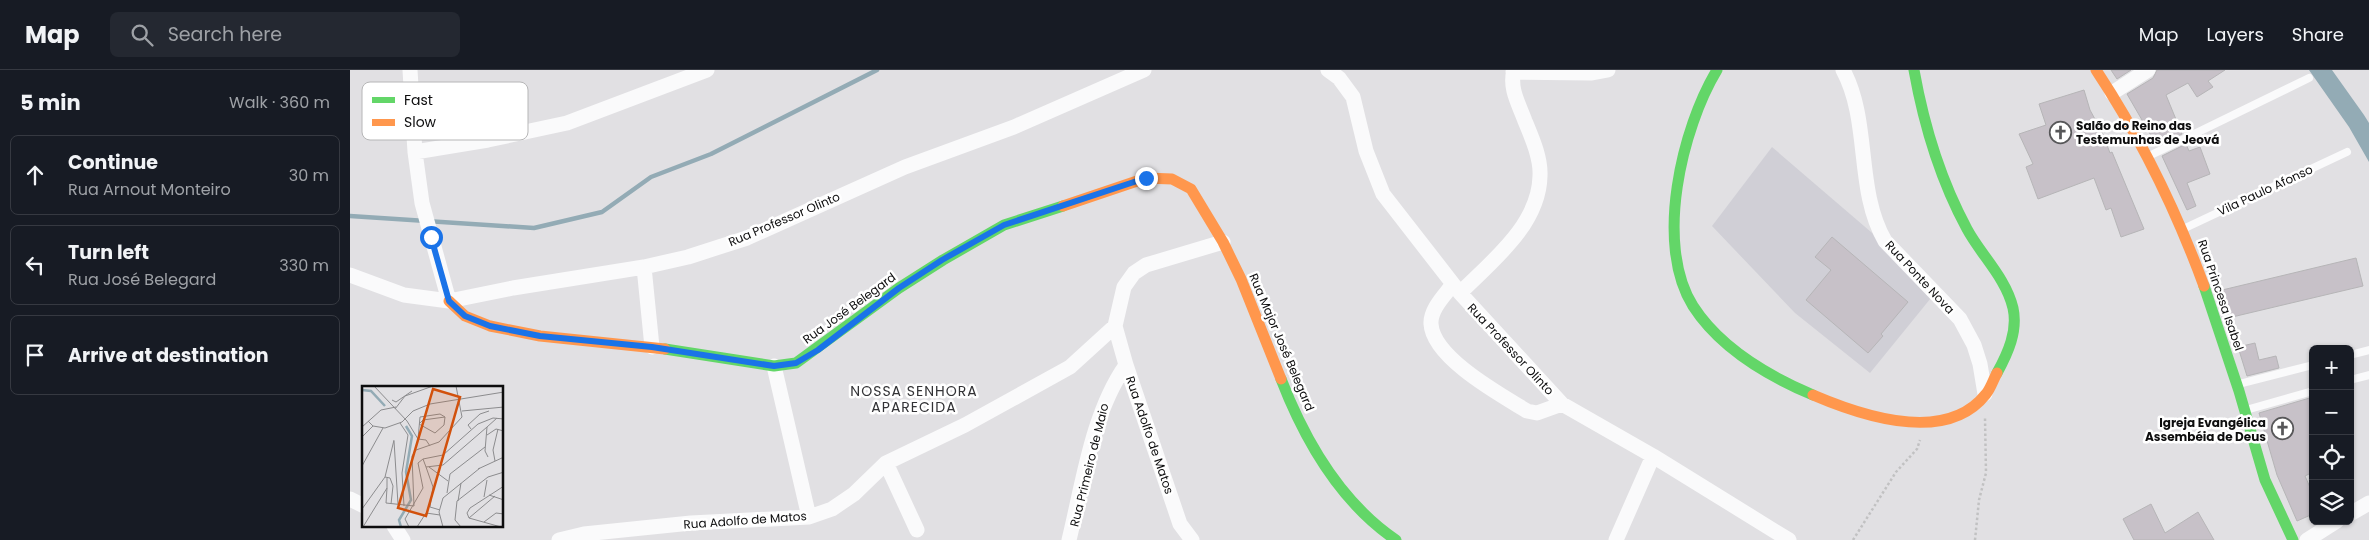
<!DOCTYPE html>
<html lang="en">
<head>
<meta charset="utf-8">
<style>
  :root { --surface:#171b24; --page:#242831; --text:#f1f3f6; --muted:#9ea1a6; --line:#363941 }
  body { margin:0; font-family:Poppins,sans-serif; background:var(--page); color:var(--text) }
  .controls { position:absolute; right:15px; bottom:15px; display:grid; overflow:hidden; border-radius:8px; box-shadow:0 1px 4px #0004 }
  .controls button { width:45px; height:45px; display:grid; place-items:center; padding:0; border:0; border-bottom:1px solid var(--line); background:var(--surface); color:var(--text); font:25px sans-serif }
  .stop { position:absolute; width:15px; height:15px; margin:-11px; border:4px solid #1a73e8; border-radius:50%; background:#fff }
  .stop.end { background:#1a73e8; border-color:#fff; box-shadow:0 1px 5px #0008 }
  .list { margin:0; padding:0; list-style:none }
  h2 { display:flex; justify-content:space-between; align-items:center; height:65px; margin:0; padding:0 20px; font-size:21px }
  h2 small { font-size:16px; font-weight:400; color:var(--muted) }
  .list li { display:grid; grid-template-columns:32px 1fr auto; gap:15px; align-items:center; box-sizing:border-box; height:80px; margin:0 10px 10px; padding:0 10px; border:1px solid var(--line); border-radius:8px }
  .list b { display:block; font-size:19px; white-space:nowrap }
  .list p { margin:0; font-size:16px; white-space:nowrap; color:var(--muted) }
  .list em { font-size:16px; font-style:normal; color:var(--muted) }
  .icon { flex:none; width:28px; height:28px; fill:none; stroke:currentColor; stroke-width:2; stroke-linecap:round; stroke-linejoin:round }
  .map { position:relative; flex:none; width:2019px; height:470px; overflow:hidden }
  header { display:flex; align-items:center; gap:30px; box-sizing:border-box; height:70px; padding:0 25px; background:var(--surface); border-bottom:1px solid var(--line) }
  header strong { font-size:24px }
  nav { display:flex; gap:28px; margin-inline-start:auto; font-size:18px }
  .search { width:350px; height:45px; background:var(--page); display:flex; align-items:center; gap:12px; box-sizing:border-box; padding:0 18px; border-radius:8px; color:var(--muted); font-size:19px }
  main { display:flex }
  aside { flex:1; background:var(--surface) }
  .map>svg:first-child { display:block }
  .built { fill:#d0cfd6 }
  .water { fill:#93abb5 }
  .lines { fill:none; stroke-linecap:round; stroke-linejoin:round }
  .stream { stroke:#93abb5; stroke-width:4.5 }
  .building { fill:#c7c1c8; stroke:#b6b5b7 }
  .path { stroke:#c1c1c2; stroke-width:2.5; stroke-dasharray:2.5 2.5; stroke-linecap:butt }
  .lane { stroke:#fafafb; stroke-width:8 }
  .street { stroke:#fafafb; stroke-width:15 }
  .fast { stroke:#63d668; stroke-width:11 }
  .slow { stroke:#ff974d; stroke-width:11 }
  .route { stroke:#1a73e8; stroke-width:6 }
  .labels { text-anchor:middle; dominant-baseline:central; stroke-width:5; stroke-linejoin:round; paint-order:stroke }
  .poi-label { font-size:12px; font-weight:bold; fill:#0d0d0e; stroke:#fff; text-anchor:start }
  .street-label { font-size:12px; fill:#0d0d0e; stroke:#fff }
  .neighbourhood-label { font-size:14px; letter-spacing:1px; fill:#333336; stroke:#fff }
  .inset-river { fill:none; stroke:#93abb5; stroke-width:2.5 }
  .inset-road { fill:none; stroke:#8c8c8e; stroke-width:1 }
  .view { fill:#d2510c; fill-opacity:0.15; stroke:#d2510c; stroke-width:2.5 }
  .inset-edge { fill:none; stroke:#0d0d0e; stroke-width:2.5 }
  .key { fill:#fff; stroke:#b6b6b7; stroke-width:1 }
  .key-label { font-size:14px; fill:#0d0d0e }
</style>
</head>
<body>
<header>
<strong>Map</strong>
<div class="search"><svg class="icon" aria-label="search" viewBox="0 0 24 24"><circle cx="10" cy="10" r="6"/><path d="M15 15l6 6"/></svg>Search here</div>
<nav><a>Map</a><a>Layers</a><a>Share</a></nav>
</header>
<main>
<aside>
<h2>5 min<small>Walk · 360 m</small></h2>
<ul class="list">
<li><svg class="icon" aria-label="ahead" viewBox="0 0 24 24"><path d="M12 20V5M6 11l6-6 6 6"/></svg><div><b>Continue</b><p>Rua Arnout Monteiro</p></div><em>30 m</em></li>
<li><svg class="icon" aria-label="left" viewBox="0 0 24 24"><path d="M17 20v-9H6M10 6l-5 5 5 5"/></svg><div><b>Turn left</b><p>Rua José Belegard</p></div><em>330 m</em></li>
<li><svg class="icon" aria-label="arrive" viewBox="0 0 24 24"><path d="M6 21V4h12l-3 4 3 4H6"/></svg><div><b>Arrive at destination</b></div></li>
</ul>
</aside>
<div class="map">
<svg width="2019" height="470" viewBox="0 0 2019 470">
  <rect width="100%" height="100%" fill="#e1e0e3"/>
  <path class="built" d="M 1422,77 L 1535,174 L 1585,223 L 1520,303 L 1445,243 L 1362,156 Z"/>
  <path class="water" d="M 1959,0 L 1982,0 L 2014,45 L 2019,53 L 2019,92 L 1999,57 Z"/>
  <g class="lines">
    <path class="stream" d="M 0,146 L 184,158 L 252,142 L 301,107 L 361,84 L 527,0"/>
  </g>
  <path class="building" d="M 1761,0 L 1781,0 L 1767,9 Z
    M 1807,0 L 1875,0 L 1858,11 L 1863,17 L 1847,27 L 1838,13 L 1816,25 L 1832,64 L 1807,76 L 1777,24 L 1803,8 Z
    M 1734,20 L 1740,40 L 1752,62 L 1760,83 L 1762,82 L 1794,159 L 1771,167 L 1761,138 L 1756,140 L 1744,108 L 1688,129 L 1676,97 L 1683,94 L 1669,64 L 1696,55 L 1689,34 Z
    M 1836,74 L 1839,81 L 1850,77 L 1860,104 L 1837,113 L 1846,136 L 1837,140 L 1812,86 Z
    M 1482,167 L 1558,232 L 1531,264 L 1533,266 L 1518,283 L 1456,230 L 1481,200 L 1465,187 Z
    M 2006,188 L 2013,216 L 1878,248 L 1868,221 Z
    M 1905,273 L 1909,290 L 1926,286 L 1929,298 L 1897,306 L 1888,277 Z
    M 1963,327 L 1963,402 L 1955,406 L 1963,424 L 1963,444 L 1947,451 L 1927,405 L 1909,343 Z
    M 1801,434 L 1815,463 L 1848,442 L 1864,470 L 1784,470 L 1773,449 Z"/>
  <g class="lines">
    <path class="path" d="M 1503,470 L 1546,402 L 1567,379 L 1570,370
      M 1625,470 L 1629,430 L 1636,403 L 1635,348"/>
    <path class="lane" d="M 1799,86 L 1959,8
      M 1833,159 L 1997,82
      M 2000,285 L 2019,280
      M 2000,310 L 2019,305
      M 1889,314 L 1963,295
      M 1896,340 L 1963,321"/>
    <path class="street" d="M 60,0 L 65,82 L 72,133 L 99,231
      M 978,0 L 989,8 L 1003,27 L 1016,81 L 1033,124 L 1110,223 L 1212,334 L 1303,386 L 1439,470
      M 1493,0 C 1521,52 1505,119 1535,171 L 1610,249 L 1624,275 L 1630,294 L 1635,324
      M 1163,2 L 1242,3 L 1258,0
      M 1762,23 L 1798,0
      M 65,82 L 138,70 L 217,53 L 357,0
      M 294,197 L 302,277
      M 0,205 L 54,225 L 99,231 L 163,218 L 294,197 L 338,187 L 397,168 L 555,97 L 664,57 L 794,0
      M 1103,214 C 1095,225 1080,239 1081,254 C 1083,288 1151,325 1177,341 L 1187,343 L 1212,334
      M 1110,223 C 1142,191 1189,155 1190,106 C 1191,88 1182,68 1175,51 C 1169,34 1159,19 1164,0
      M 424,296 L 459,447
      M 536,393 L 567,460
      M 0,429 L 14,436
      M 2000,444 L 2019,433
      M 44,456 L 53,470
      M 209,470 L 234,464 L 341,453 L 459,447 L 482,439 L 504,424 L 536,393 L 615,355 L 720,297 L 765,256
      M 719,470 C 733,413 742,343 776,295
      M 842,470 L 830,454 L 776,295 L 765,256 L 774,217 L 784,203 L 796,195 L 873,172
      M 1266,470 L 1303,386
      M 1957,470 L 1987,451"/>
    <path class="fast" d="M 1367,0 C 1332,58 1304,174 1343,236 C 1370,278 1418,306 1463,325
      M 1564,0 C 1574,56 1590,109 1617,159 C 1631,185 1656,208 1663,238 C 1668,261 1658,283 1647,303
      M 1854,216 L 1889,321 L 1915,410 L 1943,470
      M 315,279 L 424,296 L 446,293 L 549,218 L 593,190 L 654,155 L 713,136
      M 931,309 C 955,371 990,432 1046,470"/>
    <path class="slow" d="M 1746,0 C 1791,68 1826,140 1854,216
      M 713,136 L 796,108 L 822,109 L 841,119 L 873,172 L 891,209 L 931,309
      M 99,231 L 115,246 L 140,256 L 190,266 L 315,279
      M 1463,325 C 1512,346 1596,375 1636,324 C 1641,318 1643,310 1647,303"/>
  </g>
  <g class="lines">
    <path class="route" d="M 81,167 L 99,231 L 115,246 L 140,256 L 190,266 L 302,277 L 424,296 L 446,293 L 468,280 L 549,218 L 592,190 L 654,155 L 796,108"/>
  </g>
  <defs>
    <symbol id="church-ring" viewBox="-11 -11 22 22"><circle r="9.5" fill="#fff" stroke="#575759" stroke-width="1.5"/><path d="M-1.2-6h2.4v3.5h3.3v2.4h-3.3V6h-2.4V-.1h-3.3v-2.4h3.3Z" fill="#575759"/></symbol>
  </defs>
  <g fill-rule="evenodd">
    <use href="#church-ring" x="1698" y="50" width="25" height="25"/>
    <use href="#church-ring" x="1920" y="346" width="25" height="25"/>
  </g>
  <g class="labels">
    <g class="poi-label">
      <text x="1726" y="55">Salão do Reino das<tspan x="1726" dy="14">Testemunhas de Jeová</tspan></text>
      <text x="1916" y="352" text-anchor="end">Igreja Evangélica<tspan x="1916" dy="14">Assembéia de Deus</tspan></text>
    </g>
    <g class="street-label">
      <text transform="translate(1915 120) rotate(-25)">Vila Paulo Afonso</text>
      <text transform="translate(434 149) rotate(-23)">Rua Professor Olinto</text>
      <text transform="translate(1570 207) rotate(47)">Rua Ponte Nova</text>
      <text transform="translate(1871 225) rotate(71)">Rua Princesa Isabel</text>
      <text transform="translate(499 238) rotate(-36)">Rua José Belegard</text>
      <text transform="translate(932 272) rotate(67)">Rua Major José Belegard</text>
      <text transform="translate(1161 279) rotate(47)">Rua Professor Olinto</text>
      <text transform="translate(800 365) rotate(71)">Rua Adolfo de Matos</text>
      <text transform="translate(739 395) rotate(-76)">Rua Primeiro de Maio</text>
      <text transform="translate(395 450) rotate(-4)">Rua Adolfo de Matos</text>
    </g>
    <g class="neighbourhood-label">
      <text x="564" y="321">NOSSA SENHORA<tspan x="564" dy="16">APARECIDA</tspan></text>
    </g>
  </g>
  <g transform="translate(12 316)">
    <rect width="141" height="141" fill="#e1e0e3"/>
    <path class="inset-river" d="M 0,4 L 9,5 L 23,20M 39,141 L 37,134 L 49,114 L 44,86 L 50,50 L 44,40"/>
    <path class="inset-road" d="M 12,0 L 45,35 L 56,53 L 64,54 L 68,60M 30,14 L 34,16 L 50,5M 33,23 L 43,10 L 71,0M 100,25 L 142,21M 6,35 L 11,40 L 23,42 L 40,36 L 51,25 L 68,18 L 142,6M 38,37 L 46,49 L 40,87 L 42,120M 57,38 L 73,47 L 82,39 L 83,31M 57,38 L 61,34 L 83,31M 0,41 L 19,24 L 34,21M 109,43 L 106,39 L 118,28 L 127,25M 125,49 L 134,43 L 142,45M 0,51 L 11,40M 56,53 L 58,31 L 78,28 L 83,31M 32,55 L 36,118M 126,71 L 123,65 L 125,41 L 135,32M 61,73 L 81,69 L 116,38 L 131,32 L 142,33M 61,73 L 64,81 L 81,79 L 125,41M 133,75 L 131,64 L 136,43M 0,80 L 21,42M 64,81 L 71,101 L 68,121 L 78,124M 67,81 L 86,95M 116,83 L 142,71M 88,88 L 123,61M 23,91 L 28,92 L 31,100 L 29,118M 25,102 L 24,117 L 52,120M 85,107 L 88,88M 127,109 L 142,114M 122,111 L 125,94M 96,115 L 99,97M 52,120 L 50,70 L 54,64 L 77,56 L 100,31 L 94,0M 0,123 L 23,91 L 32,54M 107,132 L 105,127 L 108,122 L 142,100M 107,132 L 133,110M 107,132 L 139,141M 122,136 L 134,127 L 142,128M 1,141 L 25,102 L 25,92M 47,141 L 43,133 L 61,102 L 56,77 L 61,73M 55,141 L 64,127 L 78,129M 81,141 L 77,126 L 81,112 L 118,82M 99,141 L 93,134 L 95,115 L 126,91 L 142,86"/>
    <path class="view" d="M 71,3 L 98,11 L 64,130 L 36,122 Z"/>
    <rect width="141" height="141" class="inset-edge"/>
  </g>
  <rect x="12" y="12" width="166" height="58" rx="8" class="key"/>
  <rect x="22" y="27" width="23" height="6" fill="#63d668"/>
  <rect x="22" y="49" width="23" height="7" fill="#ff974d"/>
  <g class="key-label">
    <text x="54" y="35">Fast</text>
    <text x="54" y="57">Slow</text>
  </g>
</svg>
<div class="controls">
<button>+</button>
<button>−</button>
<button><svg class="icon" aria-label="locate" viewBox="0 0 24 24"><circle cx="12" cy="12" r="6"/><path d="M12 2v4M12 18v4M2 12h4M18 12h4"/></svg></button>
<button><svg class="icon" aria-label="layers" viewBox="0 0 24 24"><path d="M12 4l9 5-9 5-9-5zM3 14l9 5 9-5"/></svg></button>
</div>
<div class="stop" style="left:81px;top:167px"></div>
<div class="stop end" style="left:796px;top:108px"></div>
</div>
</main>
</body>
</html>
